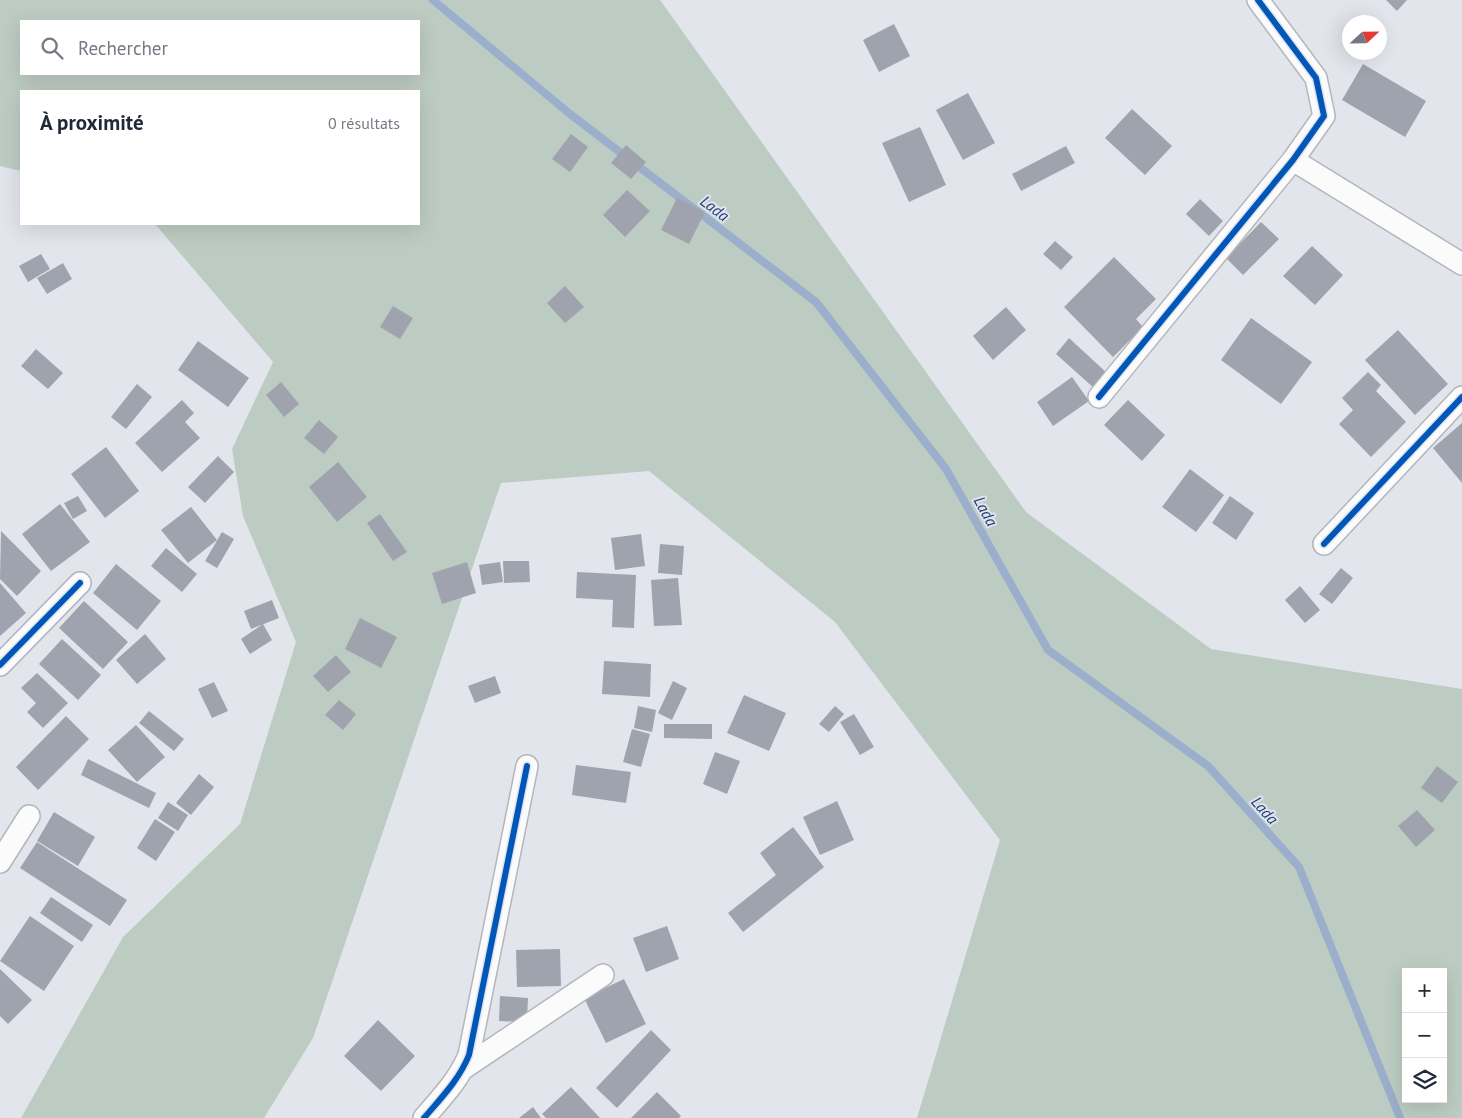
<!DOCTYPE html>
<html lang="fr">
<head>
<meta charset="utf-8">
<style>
  :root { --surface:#fff; --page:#f2f2f3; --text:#1f2937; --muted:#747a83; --line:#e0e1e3 }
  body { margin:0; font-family:"PT Sans",sans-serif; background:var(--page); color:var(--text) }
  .controls { position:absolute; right:15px; bottom:15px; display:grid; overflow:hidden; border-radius:0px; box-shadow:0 5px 20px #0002 }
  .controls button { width:45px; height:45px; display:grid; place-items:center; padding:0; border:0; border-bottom:1px solid var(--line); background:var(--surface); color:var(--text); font:25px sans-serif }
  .compass { position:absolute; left:1342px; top:15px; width:45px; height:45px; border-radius:50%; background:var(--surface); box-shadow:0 5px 20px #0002; rotate:68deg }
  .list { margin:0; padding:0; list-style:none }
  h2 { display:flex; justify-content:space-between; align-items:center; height:65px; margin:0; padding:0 20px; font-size:21px }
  h2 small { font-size:16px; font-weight:400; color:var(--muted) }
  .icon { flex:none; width:28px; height:28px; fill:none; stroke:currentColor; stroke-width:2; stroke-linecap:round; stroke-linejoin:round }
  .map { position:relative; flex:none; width:1462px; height:1118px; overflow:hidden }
  .search { position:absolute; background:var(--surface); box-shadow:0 5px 20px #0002; left:20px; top:20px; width:400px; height:55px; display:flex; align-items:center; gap:12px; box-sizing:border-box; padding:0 18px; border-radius:0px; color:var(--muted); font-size:19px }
  .panel { position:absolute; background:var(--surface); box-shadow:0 5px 20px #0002; left:20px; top:90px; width:400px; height:135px; border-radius:0px }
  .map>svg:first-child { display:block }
  .green { fill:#bdccc3; fill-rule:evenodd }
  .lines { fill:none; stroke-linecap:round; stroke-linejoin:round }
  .stream { stroke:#9baecb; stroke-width:8 }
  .building { fill:#9ea3ae }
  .street-casing { stroke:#b4b6bc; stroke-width:24 }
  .street { stroke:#fbfbfc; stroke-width:21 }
  .cycleway-casing { stroke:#dfe3ef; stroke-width:9 }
  .cycleway { stroke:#0057b8; stroke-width:6 }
  .labels { text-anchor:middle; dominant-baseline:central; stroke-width:4; stroke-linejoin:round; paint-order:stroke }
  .water-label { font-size:16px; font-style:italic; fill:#1f4073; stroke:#dfe3ef }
</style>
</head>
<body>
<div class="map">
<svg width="1462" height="1118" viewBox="0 0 1462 1118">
  <rect width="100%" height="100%" fill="#e2e5ec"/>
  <path class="green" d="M 0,0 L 660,0 L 1026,512 L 1211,649 L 1462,689 L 1462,1118 L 917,1118 L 1000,840 L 835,622 L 649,471 L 501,483 L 313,1038 L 264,1118 L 21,1118 L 123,937 L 240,824 L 296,642 L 243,516 L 232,449 L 273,362 L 155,224 L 419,224 L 419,91 L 21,91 L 21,171 L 0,166 ZM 21,21 L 419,21 L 419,74 L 21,74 ZM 1406,972 L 1443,972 L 1443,1099 L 1406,1099 Z"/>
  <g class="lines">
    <path class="stream" d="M 433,0 L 570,114 L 816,302 L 946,469 L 1048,650 L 1208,766 L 1299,867 L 1400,1118"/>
  </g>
  <path class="building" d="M 1386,0 L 1407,0 L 1397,11 Z
    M 894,24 L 910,56 L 879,72 L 863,40 Z
    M 1363,64 L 1426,101 L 1405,137 L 1342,100 Z
    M 968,93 L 995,143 L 963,160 L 936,110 Z
    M 1132,109 L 1172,146 L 1145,175 L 1105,138 Z
    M 920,127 L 946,185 L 909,202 L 882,143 Z
    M 571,134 L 588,147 L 570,172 L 552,159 Z
    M 626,145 L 646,162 L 631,179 L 611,163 Z
    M 1066,146 L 1075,163 L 1021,191 L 1012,174 Z
    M 627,190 L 650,211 L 625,237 L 603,215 Z
    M 677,198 L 705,212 L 689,244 L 661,230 Z
    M 1200,199 L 1223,221 L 1209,236 L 1186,214 Z
    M 1261,222 L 1279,239 L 1243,275 L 1226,258 Z
    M 1055,241 L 1073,257 L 1061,270 L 1043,254 Z
    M 1312,246 L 1343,275 L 1315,305 L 1283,276 Z
    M 41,254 L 50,269 L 28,282 L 19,266 Z
    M 1114,257 L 1156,299 L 1136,319 L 1143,327 L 1113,357 L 1064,307 Z
    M 63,263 L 72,279 L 47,294 L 37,278 Z
    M 565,286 L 584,307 L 565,323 L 547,303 Z
    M 393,306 L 413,318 L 400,339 L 380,327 Z
    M 1006,307 L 1026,330 L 993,360 L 973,336 Z
    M 1251,318 L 1312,362 L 1281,404 L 1221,360 Z
    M 1398,330 L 1448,384 L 1415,415 L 1365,360 Z
    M 1069,338 L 1108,374 L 1095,389 L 1056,354 Z
    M 198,341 L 249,378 L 228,407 L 178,370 Z
    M 36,349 L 63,373 L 48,389 L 21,366 Z
    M 1368,372 L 1381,385 L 1376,391 L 1406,422 L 1371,457 L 1339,424 L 1353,410 L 1342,398 Z
    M 1072,377 L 1089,401 L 1053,426 L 1037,402 Z
    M 281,382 L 299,404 L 284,417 L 266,395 Z
    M 137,384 L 152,397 L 126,429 L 111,417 Z
    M 182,400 L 194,413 L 185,422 L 200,438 L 162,472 L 135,443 Z
    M 1128,400 L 1165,435 L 1142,461 L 1104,425 Z
    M 319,420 L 338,437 L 324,454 L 304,438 Z
    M 1462,423 L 1462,483 L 1433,448 Z
    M 106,447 L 139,491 L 105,518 L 71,474 Z
    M 218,456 L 234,472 L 205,503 L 188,487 Z
    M 338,462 L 367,497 L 337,522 L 309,487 Z
    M 1190,469 L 1224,495 L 1196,532 L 1162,507 Z
    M 78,496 L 87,511 L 73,519 L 64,503 Z
    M 1230,496 L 1254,513 L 1236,540 L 1212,523 Z
    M 60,504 L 90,542 L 51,571 L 22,534 Z
    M 191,507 L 217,540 L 188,563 L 161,530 Z
    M 380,514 L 407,552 L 393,561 L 367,523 Z
    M 1,531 L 41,571 L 17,596 L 0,579 Z
    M 222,532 L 234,539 L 217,568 L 205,561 Z
    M 641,534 L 645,566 L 615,570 L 611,538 Z
    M 660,544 L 684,546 L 682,575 L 658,573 Z
    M 166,548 L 197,574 L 182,592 L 151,566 Z
    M 503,561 L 529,561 L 530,582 L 504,583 Z
    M 467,562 L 476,593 L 442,604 L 432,573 Z
    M 500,562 L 503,582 L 482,585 L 479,565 Z
    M 116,564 L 161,601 L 137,630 L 93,593 Z
    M 1341,568 L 1353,578 L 1332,604 L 1319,594 Z
    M 577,572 L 636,575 L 634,628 L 612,627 L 613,600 L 576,598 Z
    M 678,578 L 682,625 L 654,626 L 651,580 Z
    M 0,583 L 26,613 L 0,636 Z
    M 1300,586 L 1320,610 L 1305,623 L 1285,600 Z
    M 272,600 L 279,618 L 251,629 L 244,611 Z
    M 84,601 L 128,642 L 103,669 L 59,628 Z
    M 360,618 L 397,637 L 381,668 L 345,649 Z
    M 263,624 L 272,640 L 250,654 L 241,639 Z
    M 145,634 L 166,659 L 137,684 L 116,660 Z
    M 62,639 L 101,675 L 78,700 L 39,664 Z
    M 336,655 L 351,672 L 328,692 L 313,676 Z
    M 604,661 L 651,664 L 650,697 L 602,694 Z
    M 37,673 L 68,703 L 43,728 L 27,712 L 36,703 L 21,688 Z
    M 495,676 L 501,693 L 475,703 L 468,686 Z
    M 673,681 L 687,688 L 672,720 L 658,713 Z
    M 214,682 L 228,711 L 212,718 L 198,689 Z
    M 744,695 L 786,713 L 769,751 L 727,733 Z
    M 339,700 L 356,714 L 343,730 L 325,715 Z
    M 638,706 L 656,710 L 652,732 L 634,728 Z
    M 835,706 L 844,714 L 829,732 L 819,724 Z
    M 149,711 L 184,739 L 174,751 L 139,723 Z
    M 854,714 L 874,747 L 860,755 L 840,722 Z
    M 66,716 L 89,739 L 38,790 L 16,767 Z
    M 664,724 L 712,724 L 712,739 L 664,738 Z
    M 136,725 L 165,757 L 137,782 L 108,750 Z
    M 632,729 L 650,734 L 641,767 L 623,762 Z
    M 715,752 L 740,761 L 727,794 L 703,784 Z
    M 88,759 L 156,793 L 149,808 L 81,775 Z
    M 576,765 L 631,772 L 626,803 L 572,795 Z
    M 1437,766 L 1458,782 L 1442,803 L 1421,788 Z
    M 199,774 L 214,787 L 191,815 L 176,803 Z
    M 837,801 L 854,840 L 820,855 L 803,817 Z
    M 168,802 L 188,815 L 178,831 L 158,818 Z
    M 1417,810 L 1435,830 L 1416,847 L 1398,826 Z
    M 54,812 L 95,837 L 78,866 L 37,841 Z
    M 155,819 L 175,832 L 156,861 L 137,848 Z
    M 793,827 L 824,867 L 743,932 L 728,913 L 776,875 L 760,853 Z
    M 37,842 L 127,900 L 110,926 L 20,868 Z
    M 51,897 L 93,925 L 82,942 L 40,913 Z
    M 30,916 L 74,946 L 44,991 L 0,961 Z
    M 667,926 L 679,959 L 646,972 L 633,938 Z
    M 560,949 L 561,986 L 517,987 L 516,950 Z
    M 0,969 L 32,1000 L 8,1024 L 0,1016 Z
    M 624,979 L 646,1024 L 606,1043 L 584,998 Z
    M 500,996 L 528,998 L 527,1022 L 499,1021 Z
    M 378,1020 L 415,1056 L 381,1091 L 344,1056 Z
    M 651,1030 L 671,1050 L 617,1108 L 596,1088 Z
    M 571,1087 L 600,1118 L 546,1118 L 542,1114 Z
    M 657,1092 L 681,1116 L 679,1118 L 631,1118 Z
    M 533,1107 L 541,1118 L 519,1118 Z"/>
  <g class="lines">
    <defs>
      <path id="street" d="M 1293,160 L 1462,264
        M 1099,397 L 1293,160 L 1324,116 L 1316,78 L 1258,0
        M 1324,544 L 1462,397
        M 0,665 L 80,583
        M 0,862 L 29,816
        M 464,1068 L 603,975
        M 424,1118 C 441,1098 459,1080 469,1055 L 527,766"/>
    </defs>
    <use href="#street" class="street-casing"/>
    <use href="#street" class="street"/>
    <defs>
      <path id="cycleway" d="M 1099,397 L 1293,160 L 1324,116 L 1316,78 L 1258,0
        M 1324,544 L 1462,397
        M 0,665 L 80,583
        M 424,1118 C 441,1098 459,1080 469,1055 L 527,766"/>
    </defs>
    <use href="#cycleway" class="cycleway-casing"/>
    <use href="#cycleway" class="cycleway"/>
  </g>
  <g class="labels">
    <g class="water-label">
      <text transform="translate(715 208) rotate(37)">Lada</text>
      <text transform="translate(986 511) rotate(61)">Lada</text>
      <text transform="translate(1265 810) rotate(48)">Lada</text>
    </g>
  </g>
</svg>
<div class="controls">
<button>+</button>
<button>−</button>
<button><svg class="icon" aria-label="layers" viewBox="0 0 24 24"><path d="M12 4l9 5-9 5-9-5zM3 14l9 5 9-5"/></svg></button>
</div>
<svg class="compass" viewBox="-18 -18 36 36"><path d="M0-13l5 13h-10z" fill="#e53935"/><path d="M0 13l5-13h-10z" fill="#747a83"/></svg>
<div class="search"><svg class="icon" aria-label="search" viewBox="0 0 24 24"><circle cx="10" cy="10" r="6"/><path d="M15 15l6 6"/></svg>Rechercher</div>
<section class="panel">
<h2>À proximité<small>0 résultats</small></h2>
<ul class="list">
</ul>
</section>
</div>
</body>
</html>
